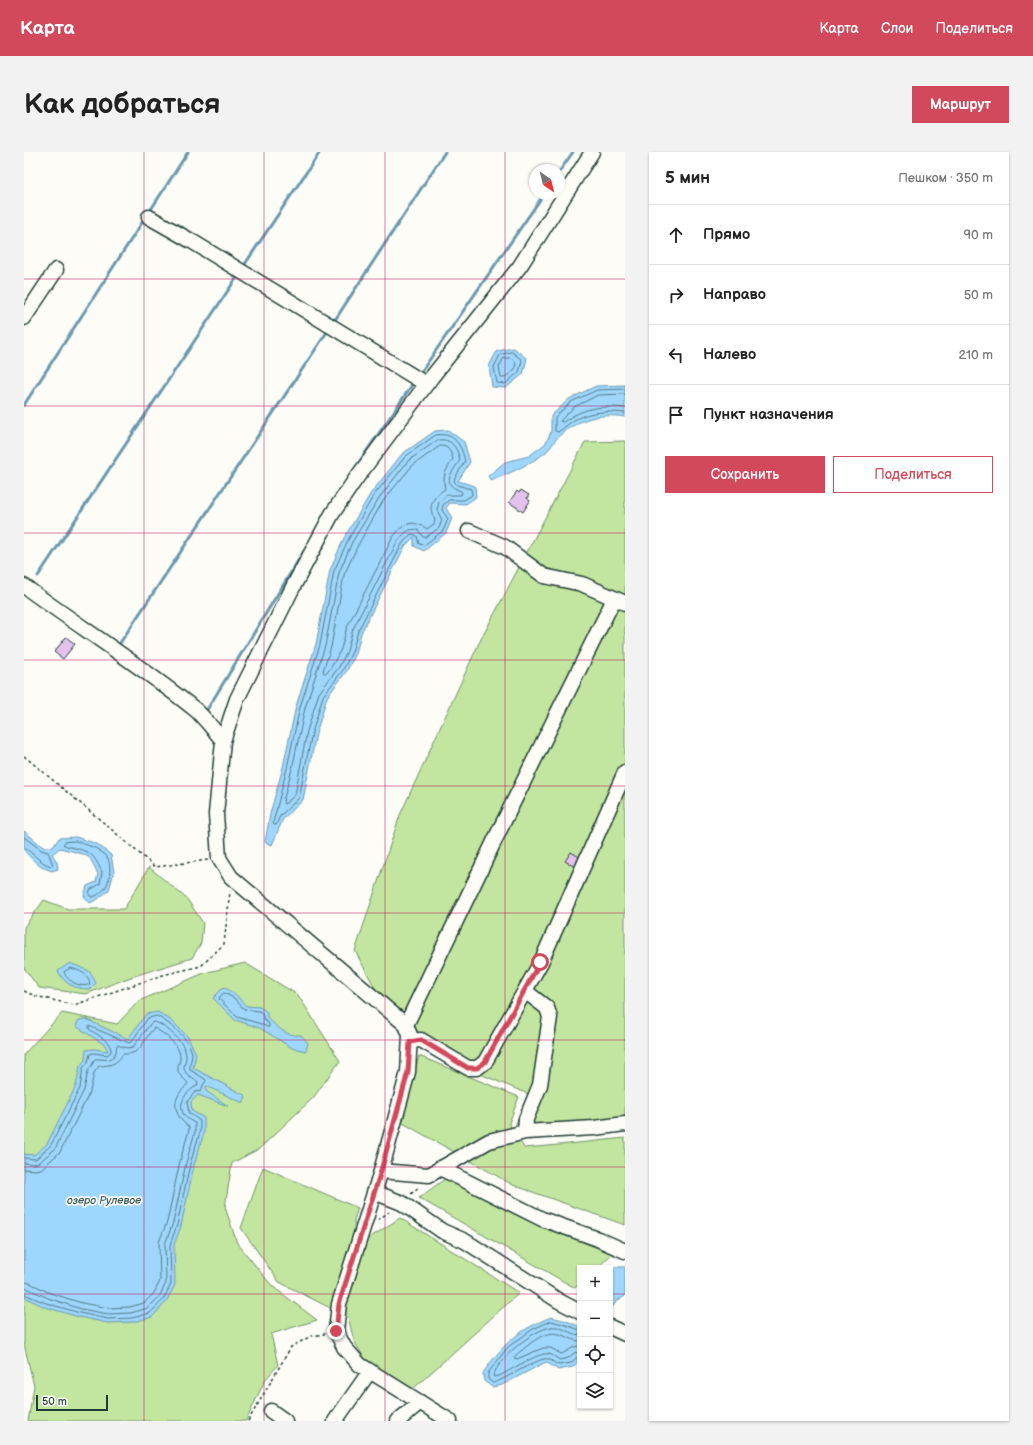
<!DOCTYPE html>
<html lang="ru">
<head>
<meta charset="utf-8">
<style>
  :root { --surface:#fff; --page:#f2f2f2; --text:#222; --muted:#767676; --line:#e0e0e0; --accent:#d1495b }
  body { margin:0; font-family:"Balsamiq Sans",sans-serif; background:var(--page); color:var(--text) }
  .controls { position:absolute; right:12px; bottom:12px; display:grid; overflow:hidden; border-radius:0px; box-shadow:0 1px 3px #0004 }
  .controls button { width:36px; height:36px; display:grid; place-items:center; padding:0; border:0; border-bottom:1px solid var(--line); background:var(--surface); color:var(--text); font:20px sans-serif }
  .compass { position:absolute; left:505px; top:12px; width:36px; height:36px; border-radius:50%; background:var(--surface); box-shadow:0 1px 3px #0004; rotate:145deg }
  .scale { position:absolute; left:12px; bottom:10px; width:72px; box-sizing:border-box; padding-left:4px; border:2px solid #1f3d34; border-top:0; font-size:11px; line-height:14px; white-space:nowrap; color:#1f3d34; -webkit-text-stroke:3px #fdfcf7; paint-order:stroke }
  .stop { position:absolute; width:12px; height:12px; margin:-9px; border:3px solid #d1495b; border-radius:50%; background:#fff }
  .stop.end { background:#d1495b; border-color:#fff; box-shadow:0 1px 4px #0008 }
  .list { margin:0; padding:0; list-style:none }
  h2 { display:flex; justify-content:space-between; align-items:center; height:52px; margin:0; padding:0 16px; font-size:17px }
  h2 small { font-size:13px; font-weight:400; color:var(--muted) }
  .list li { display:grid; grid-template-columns:26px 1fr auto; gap:12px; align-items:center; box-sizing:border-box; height:60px; padding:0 16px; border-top:1px solid var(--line) }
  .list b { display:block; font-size:15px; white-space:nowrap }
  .list em { font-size:13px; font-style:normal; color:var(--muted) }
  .actions { display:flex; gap:8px; padding:12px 16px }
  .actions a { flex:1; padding:9px 0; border:1px solid var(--accent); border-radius:0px; text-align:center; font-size:14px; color:var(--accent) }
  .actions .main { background:var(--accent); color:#fff }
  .icon { flex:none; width:22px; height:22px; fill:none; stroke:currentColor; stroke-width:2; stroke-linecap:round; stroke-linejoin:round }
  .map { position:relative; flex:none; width:601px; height:1269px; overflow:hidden; border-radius:0px }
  header { display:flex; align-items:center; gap:24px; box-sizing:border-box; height:56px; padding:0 20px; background:var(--accent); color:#fff }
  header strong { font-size:19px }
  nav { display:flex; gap:22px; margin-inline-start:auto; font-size:14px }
  .intro { display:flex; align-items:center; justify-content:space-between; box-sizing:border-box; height:96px; padding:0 24px }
  h1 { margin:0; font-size:28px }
  .button { padding:10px 18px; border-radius:0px; background:var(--accent); color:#fff; font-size:14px; font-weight:700 }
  main { display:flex; gap:24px; padding:0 24px }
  aside { flex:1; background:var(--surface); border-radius:0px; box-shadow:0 1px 3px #0004 }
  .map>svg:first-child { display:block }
  .green { fill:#c2e59f; stroke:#70916a }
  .water { fill:#9ed6fd; stroke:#6b99ad }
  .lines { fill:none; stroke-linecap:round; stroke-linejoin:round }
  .shore { stroke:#527a84; stroke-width:1 }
  .stream { stroke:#6b99ad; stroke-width:3 }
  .building { fill:#e5c2ee; stroke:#1f3d34 }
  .minor-casing { stroke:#1f3d34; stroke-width:17 }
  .path { stroke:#1f3d34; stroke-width:1.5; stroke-dasharray:3 3; stroke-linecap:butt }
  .minor { stroke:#fdfcf7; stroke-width:14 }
  .route { stroke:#d1495b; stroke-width:5 }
  .grid { fill:none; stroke:#c2185b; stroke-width:1; stroke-opacity:0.55 }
  .labels { text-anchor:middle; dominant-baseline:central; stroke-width:3.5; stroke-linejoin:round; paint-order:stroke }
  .water-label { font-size:11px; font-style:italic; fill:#385c5c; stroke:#fdfcf7 }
</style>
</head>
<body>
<header>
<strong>Карта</strong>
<nav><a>Карта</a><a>Слои</a><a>Поделиться</a></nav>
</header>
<div class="intro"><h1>Как добраться</h1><a class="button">Маршрут</a></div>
<main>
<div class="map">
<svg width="601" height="1269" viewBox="0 0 601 1269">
  <rect width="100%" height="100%" fill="#fdfcf7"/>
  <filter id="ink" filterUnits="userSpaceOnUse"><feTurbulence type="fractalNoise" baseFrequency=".025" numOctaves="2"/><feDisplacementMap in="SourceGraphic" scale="8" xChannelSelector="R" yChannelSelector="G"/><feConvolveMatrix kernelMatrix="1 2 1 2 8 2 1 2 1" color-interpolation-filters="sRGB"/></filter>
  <g filter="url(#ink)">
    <path class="green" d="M 601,289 L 601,978 L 504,988 L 491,974 L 504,942 L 394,896 L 390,871 L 356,845 L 331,799 L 376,663 L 455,491 L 561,290 Z
      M 125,715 L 163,747 L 179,771 L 177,791 L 168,806 L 107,825 L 62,842 L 15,836 L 0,816 L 0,775 L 20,748 L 44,757 L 100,757 Z
      M 221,811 L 274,843 L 316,909 L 289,946 L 235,997 L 208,1011 L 201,1055 L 213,1091 L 248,1134 L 293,1168 L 247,1182 L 254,1213 L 241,1228 L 222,1269 L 4,1269 L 10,1234 L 0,1192 L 0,902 L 38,861 L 93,872 L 115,849 L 180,821 Z
      M 395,904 L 495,945 L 485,971 L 500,996 L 535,993 L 601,986 L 601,1073 L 489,1033 L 377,970 Z
      M 239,1015 L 334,1056 L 330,1068 L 331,1095 L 376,1066 L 495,1141 L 389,1237 L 342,1209 L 330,1189 L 324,1165 L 255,1130 L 217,1076 Z
      M 422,1026 L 537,1081 L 588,1102 L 573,1116 L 556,1116 L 556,1131 L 551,1136 L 395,1046 Z"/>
    <path class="water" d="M 490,196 L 503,207 L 499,222 L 482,236 L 468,235 L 465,214 L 473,199 Z
      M 601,233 L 601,265 C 575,261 556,266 535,284 C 530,289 527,296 522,300 C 507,312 484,322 467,329 L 464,324 L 481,310 L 505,304 L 521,292 L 527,280 L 527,264 L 545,247 L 572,234 Z
      M 424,278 L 440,290 L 446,310 L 434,329 L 451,334 L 452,345 L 442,352 L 426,351 L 422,356 L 428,366 L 422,381 L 400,399 L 390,394 L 390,385 L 381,394 L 337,481 L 332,502 L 322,520 L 303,545 L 292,582 L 279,648 L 259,667 L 248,693 L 241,690 L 246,662 L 259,615 L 272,554 L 292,492 L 306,418 L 320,386 L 347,341 L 378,302 L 411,279 Z
      M 0,679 L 19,695 L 29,695 L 35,686 L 52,685 L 73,692 L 87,703 L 90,720 L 85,738 L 74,747 L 66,751 L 60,744 L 63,734 L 72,730 L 74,722 L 66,706 L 59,702 L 36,696 L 28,702 L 33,710 L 34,717 L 28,719 L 17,715 L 6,705 L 0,698 Z
      M 46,811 L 65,819 L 72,831 L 66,837 C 51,837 41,833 34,819 Z
      M 200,835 L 212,843 L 222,854 L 236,855 L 243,860 L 243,865 C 253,875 262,885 277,883 L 284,891 L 282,899 L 268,896 L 236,876 L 211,868 L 189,846 Z
      M 134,860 L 148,869 L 164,885 L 172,902 L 169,916 L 222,944 L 219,951 L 182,934 L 182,939 L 204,954 L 174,943 L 167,950 L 168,959 L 180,966 L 180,981 L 170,1013 L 157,1074 L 150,1093 L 151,1133 L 142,1150 L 128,1165 L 109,1170 L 84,1171 L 55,1165 L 21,1155 L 0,1145 L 0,1002 L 10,1003 L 23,992 L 52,934 L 56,914 L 61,908 L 62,898 L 70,897 L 84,899 L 81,893 L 52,874 L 55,868 L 62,867 L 104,887 L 122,862 Z
      M 591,1115 L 601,1115 L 601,1144 L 593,1149 L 586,1158 L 586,1118 Z
      M 527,1165 L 543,1169 L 556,1175 L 556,1208 L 549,1215 L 534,1218 L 522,1210 L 478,1233 L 468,1235 L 460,1229 L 459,1221 C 479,1192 494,1178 527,1165 Z"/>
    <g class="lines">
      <path class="shore" d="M 488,200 L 498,208 L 495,220 L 481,232 L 473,231 L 470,215 L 476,203 Z
        M 487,206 L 492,210 L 491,217 L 480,226 L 477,226 L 475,215 L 479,207 Z
        M 601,237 L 573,238 L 547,250 L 531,265 L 531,279 L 534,280 C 540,276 546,270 552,267 C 567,259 585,259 601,261
        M 601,242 L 574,243 L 550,255 L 536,269 L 539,270 C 559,256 577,253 601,256
        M 412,283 C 431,280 437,293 441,309 L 431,326 L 430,329 L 433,333 L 447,337 L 448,343 L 440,348 L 425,348 L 419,353 L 418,358 L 424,367 L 419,379 L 400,393 L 395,392 L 393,384 L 389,382 L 386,383 L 378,392 L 334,479 L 328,500 L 319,518 L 299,544 L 288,581 L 275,646 L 256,664 L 252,673 L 250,673 L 249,671 L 263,616 L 276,555 L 296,493 L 310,419 L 324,388 L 350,343 L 381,305 Z
        M 414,288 C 428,286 433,296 436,308 C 428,321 416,332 437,339 L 438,342 L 436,343 L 423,343 L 415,350 L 413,358 L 418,368 L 415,376 L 402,385 L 399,385 L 394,378 C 384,375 379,383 373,390 L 329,477 L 323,499 L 315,515 L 295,541 L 283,579 L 271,643 L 262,651 L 260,652 L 259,649 L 268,617 L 281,556 L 301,494 L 315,421 L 328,390 L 355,346 L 384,309 Z
        M 416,294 C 424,293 427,300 429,307 C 422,319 418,322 421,337 C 408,346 403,354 411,368 L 410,372 L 403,377 C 387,366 380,372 369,385 L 323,475 L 317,497 L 309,512 L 303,521 L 300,521 L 299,519 L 307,495 L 320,423 L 334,393 L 359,349 L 388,314 Z
        M 0,685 L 17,698 L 24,700 L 29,713 L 27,714 C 15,711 6,697 0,696
        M 52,689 C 62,693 76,696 83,705 C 88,713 86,729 81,736 C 78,740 73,744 68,745 L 65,743 L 66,738 L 76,732 L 78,720 C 71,705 68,700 51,696 C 47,695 43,695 39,692 L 41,690 Z
        M 47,816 C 56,819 64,821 66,832 C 58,837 42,829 40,820 Z
        M 200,841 L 210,846 L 220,857 L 235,859 L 238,861 L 240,868 L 245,872 L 245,875 L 243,875 L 237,872 L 213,865 L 195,847 L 196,845 Z
        M 0,1006 L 12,1007 L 27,993 L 56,936 L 59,916 L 64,910 L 66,902 L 70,901 L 83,903 L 87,900 C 88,889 73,883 65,877 L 65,874 L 105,891 L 108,889 L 124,866 L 133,864 C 146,872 165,885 168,902 C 168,907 165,912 166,918 L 181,927 L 182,929 L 179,933 L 177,939 L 171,940 L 163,950 L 165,961 L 176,969 L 176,980 L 166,1012 L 153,1073 L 146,1093 L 147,1132 L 139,1148 L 126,1161 L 108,1166 L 84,1167 L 56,1161 L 22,1151 L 0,1142
        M 0,1011 L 10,1012 L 14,1011 L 31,997 L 60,938 L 64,919 L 68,913 L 71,907 C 78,906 87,911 91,902 C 93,899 92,896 93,893 L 103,896 L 109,895 L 127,871 L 131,870 C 142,874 161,890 162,903 C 163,909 157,914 162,921 C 165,925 171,926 174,930 L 173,934 C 162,939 153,952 160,963 C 163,967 167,969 171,971 L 171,980 L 162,1011 L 149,1071 L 141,1092 L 142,1131 L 135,1145 L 124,1156 L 107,1161 L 84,1162 L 57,1157 L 24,1146 L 5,1137 L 0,1136
        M 0,1017 L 11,1018 L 17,1017 L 36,1000 L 66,940 L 70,921 L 75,914 C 87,913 92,913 99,902 C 119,903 118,888 130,876 C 139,880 155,893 156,903 C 157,909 153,913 154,919 C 156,925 161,927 164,931 C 161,936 156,939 154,944 C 148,956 155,968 165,975 L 165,978 L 156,1009 L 143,1070 L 135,1090 L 136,1129 L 130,1141 L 120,1151 L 106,1155 L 85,1156 L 58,1151 L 26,1141 L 6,1131 L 0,1130
        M 556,1178 L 542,1173 L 527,1169 L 509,1177 L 484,1195 L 464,1221 L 464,1227 L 469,1231 C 481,1228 516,1204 524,1207 C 528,1208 531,1212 535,1213 L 547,1211 L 552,1206 L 556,1205
        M 556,1183 C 546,1183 537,1173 527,1175 C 508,1178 475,1206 469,1224 L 470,1225 L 475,1224 C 484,1220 516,1199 525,1202 C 529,1203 532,1206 536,1208 L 544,1206 L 550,1201 L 556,1200
        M 556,1189 C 549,1189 545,1185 538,1183 C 521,1176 505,1193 492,1203 L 490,1206 L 493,1207 L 519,1196 L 527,1196 L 537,1202 C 544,1200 548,1194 556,1194"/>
      <path class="stream" d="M 535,20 L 549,0
        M 124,62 L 164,0
        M 219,115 L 296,0
        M 309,171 L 421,0
        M 395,223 L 520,42
        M 0,253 L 121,66
        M 329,319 L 390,230
        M 14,424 L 215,122
        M 94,494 L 305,177
        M 181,561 L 280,399"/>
    </g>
    <path class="building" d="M 497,338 L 505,343 L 503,346 L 506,349 L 499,360 L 485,350 L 493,339 L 495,341 Z
      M 42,485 L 51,492 L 39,507 L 30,500 Z
      M 547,700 L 557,706 L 551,715 L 541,709 Z"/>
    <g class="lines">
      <defs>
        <path id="minor" d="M 125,65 L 169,90 L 402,232
          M 0,166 L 32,118
          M 445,379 L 481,395 L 520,424 L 558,432 L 601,451
          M 0,434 C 57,476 118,514 173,559 C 182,568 191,579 199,589
          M 501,839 L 523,856 L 526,865 L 516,933 L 502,967 L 501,980
          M 382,873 L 479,671 L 590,447
          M 386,889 L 397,888 L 444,916 L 453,916 L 461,910 L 517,810 L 601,620
          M 416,1016 L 518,1067 L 574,1087 L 601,1099
          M 357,1019 L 405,1023 L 465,989 L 501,980 L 570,976 L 601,972
          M 350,1040 L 378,1051 L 418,1079 L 441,1089 L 535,1149 L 556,1160
          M 586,1175 L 601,1182
          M 247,1259 L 261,1269
          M 311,1269 L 346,1219
          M 374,1269 L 396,1250
          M 426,1269 L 336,1213 L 320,1195 L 312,1179 L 315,1152 L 357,1019 L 384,920 L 386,883 L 382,873 L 207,725 L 195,706 L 192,662 L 199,589 L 213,547 L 270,433 L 308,362 L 331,328 L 407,226 L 496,114 L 568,0"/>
      </defs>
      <use href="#minor" class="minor-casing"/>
      <path class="path" d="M 0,604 L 80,671 L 131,715 L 184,708
        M 0,839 L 11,844 L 50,853 L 139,823 L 177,814 L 200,792 L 206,739
        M 387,1042 L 396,1034
        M 354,1068 L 365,1060
        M 224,1269 L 267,1195 L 287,1184 L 301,1182"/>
      <use href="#minor" class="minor"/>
    </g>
  </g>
  <g class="lines" filter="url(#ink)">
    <path class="route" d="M 312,1179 L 315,1152 L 357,1019 L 384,920 L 386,890 L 397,888 L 444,916 L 453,916 L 461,910 L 516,810"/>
  </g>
  <path class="grid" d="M 120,0 L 120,1269M 240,0 L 240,1269M 361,0 L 361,1269M 481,0 L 481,1269M 0,127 L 601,127M 0,254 L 601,254M 0,381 L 601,381M 0,508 L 601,508M 0,634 L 601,634M 0,761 L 601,761M 0,888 L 601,888M 0,1015 L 601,1015M 0,1142 L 556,1142M 586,1142 L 601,1142"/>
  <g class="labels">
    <g class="water-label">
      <text x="80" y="1048">озеро Рулевое</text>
    </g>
  </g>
</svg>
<div class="controls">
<button>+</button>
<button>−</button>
<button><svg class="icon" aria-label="locate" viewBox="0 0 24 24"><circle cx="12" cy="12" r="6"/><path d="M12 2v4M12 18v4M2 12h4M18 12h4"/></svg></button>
<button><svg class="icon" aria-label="layers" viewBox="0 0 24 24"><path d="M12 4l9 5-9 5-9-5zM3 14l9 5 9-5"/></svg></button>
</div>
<svg class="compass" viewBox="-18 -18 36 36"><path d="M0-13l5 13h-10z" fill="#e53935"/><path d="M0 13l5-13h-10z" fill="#767676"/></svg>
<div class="scale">50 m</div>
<div class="stop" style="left:516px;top:810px"></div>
<div class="stop end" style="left:312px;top:1179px"></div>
</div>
<aside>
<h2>5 мин<small>Пешком · 350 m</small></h2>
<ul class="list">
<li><svg class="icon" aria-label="ahead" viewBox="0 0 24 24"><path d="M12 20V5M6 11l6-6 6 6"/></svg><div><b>Прямо</b></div><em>90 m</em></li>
<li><svg class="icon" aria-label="right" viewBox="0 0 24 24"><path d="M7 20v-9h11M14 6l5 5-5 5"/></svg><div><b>Направо</b></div><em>50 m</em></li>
<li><svg class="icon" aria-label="left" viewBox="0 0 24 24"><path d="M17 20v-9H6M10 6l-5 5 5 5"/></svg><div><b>Налево</b></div><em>210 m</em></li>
<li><svg class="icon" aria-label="arrive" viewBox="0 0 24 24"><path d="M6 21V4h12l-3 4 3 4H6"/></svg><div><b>Пункт назначения</b></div></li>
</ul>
<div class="actions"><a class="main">Сохранить</a><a>Поделиться</a></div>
</aside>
</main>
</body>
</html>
